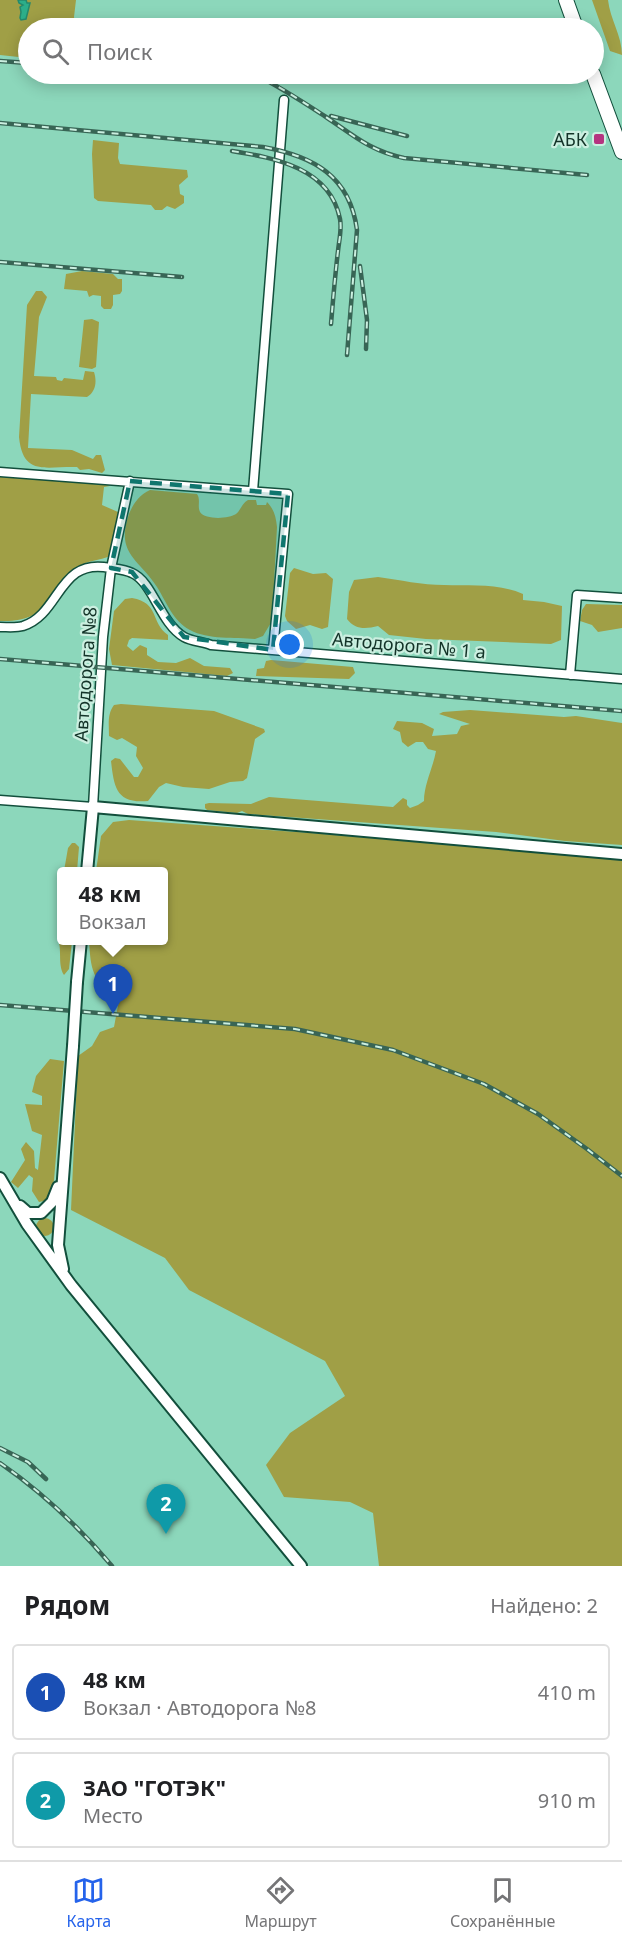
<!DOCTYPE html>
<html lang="ru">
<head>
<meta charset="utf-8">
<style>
  :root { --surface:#fff; --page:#f6f6f6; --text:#202124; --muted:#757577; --line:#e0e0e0; --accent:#2563eb }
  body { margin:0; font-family:"Noto Sans",sans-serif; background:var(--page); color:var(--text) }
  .you { position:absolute; left:290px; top:645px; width:21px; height:21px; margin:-15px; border:4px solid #fff; border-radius:50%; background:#1a73e8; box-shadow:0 0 0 9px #1a73e833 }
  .badge { display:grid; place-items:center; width:39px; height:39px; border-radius:50%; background:var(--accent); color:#fff; font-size:20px; font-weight:700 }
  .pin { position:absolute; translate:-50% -50px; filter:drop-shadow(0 2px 3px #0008) }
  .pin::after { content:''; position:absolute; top:32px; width:21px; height:18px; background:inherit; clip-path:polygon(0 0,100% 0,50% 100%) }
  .popup { position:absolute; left:57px; top:867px; width:111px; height:78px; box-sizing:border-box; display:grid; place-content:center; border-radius:6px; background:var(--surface); filter:drop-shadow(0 2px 4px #0005); font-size:20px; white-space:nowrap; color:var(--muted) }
  .popup b { font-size:22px; color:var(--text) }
  .popup::after { content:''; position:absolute; left:50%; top:100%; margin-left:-12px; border:12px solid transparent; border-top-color:var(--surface) }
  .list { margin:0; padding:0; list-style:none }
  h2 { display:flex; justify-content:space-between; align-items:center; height:78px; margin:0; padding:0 24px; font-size:26px }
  h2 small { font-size:20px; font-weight:400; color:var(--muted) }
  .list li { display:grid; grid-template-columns:39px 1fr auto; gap:18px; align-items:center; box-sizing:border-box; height:96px; margin:0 12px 12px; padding:0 12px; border:2px solid var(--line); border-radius:6px }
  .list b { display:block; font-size:22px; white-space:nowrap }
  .list p { margin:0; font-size:20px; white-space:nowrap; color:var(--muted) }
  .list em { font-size:20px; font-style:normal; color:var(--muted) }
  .icon { flex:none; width:33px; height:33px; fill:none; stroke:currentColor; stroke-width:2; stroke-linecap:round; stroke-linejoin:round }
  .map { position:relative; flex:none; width:622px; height:1566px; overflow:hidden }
  .search { position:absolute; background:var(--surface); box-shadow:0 3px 15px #0003; left:18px; right:18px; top:18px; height:66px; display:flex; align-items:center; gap:15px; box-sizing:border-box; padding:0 21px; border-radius:33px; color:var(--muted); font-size:22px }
  .sheet { height:294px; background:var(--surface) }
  nav { display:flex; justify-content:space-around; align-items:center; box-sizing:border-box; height:84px; border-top:2px solid var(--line); background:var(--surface); font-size:16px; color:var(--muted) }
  nav a { display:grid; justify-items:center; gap:3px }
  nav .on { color:var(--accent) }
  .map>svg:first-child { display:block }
  .green { fill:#a09f46 }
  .water { fill:#2cae89; stroke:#24896c; stroke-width:1.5 }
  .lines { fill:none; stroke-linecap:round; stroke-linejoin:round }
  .minor-casing { stroke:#124f3c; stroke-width:11 }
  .tertiary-casing { stroke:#124f3c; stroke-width:14 }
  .trunk-casing { stroke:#124f3c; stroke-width:16 }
  .minor { stroke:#fff; stroke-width:8 }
  .tertiary { stroke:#fff; stroke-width:10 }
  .trunk { stroke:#fff; stroke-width:14 }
  .rail-casing { stroke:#386555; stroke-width:4.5 }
  .rail { stroke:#cbefe0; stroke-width:2; stroke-dasharray:7; stroke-linecap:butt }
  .tertiary-bridge-casing { stroke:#124f3c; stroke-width:14; stroke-linecap:butt }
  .tertiary-bridge { stroke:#fff; stroke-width:10 }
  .marked { fill:#0f766e; fill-opacity:0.2; stroke:#0f766e; stroke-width:4.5; stroke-dasharray:12 8; stroke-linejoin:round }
  .poi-dot { fill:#b53480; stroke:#cbefe0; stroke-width:2 }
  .labels { text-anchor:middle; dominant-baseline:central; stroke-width:4.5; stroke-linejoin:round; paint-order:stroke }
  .poi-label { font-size:18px; fill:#133328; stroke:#cbefe0; text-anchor:end }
  .street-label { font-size:18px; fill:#133328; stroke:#cbefe0 }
</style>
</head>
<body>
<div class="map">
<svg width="622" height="1566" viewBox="0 0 622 1566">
  <rect width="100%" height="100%" fill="#8cd7bb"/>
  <path class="green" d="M 0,0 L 76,0 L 74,17 L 76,28 L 28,28 L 28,58 L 0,55 Z
    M 592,0 L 608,0 C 610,19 622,36 622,55 L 610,51 Z
    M 93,140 L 119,143 L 118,158 L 120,164 L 187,170 L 188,177 L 179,185 L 180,194 L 184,196 L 184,203 L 175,209 L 167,206 L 162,210 L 155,210 L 151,205 L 98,201 L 94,198 L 92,154 Z
    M 82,271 L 113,274 L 118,279 L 122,279 L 122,291 L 120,294 L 113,295 L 113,305 L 111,309 L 104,309 L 101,306 L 101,296 L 93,295 L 89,297 L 87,291 L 64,289 L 66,274 Z
    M 36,291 L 42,291 L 47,297 L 39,317 L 34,376 L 56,377 L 57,380 L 62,381 L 64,378 L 83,380 L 85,371 L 94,372 C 97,381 96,392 87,397 L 31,394 L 28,448 L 72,450 L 93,459 L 96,455 L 101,455 L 105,470 L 102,473 L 89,469 L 80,470 L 77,467 C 46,466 23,477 19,437 L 27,305 Z
    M 92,319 L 99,322 L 96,367 L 92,369 L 79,367 L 84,320 Z
    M 0,475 L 106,484 L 110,486 L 104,487 L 102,505 L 118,512 L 114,549 L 110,556 C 100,561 87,560 78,567 C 48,593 49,623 0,621 Z
    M 150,490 L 197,494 C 201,500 197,506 200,512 C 205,520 229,519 236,514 C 241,510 242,503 248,500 L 256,500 L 257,505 L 266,505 L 267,502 C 274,509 276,517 277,527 L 272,621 L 263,636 L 255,639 C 235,637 208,640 190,630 C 173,621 167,603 157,587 C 139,559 115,554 129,514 C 133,504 139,495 150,490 Z
    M 294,568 L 313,574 L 326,573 L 333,579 L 328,627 L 322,629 L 310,625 L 296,629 L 287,621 L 285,616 L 290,573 Z
    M 378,577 C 400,580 422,585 444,585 C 471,586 497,583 523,594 L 523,600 L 544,602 L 562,606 L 561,640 L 551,644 L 426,639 L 389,635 L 378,626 C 366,629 355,630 347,619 L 349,592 L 354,580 Z
    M 132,598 C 160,603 150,622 168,635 L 168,640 L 132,638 L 129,640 L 127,646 L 133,651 L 140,645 L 147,648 L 147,655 L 158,662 L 176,663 L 190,658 L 204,666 L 230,668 L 233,673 L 227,676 L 112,665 L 109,649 L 114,611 L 125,599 Z
    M 586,604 L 622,605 L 622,628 L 598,632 L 592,625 L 580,621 L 582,610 Z
    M 271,660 L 353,667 L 355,673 L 349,679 L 256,676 L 257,669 L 264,668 L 266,661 Z
    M 121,704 L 214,711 L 264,729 L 265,732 L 255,739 L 247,778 L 243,781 L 230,782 L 209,789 L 183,787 L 166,783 L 159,787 L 148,801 C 116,804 114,787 111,761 L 115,758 L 120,759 L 134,777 L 138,777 L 143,768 L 136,756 L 137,747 L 122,738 L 117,740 L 109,736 C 109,725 107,714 114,705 Z
    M 470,710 L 564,717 L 576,716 L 622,723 L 622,845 L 565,841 L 496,832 L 248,814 L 242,811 L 237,813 L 207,810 L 205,808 L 205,804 L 209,803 L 251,804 L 269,797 L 393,807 L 403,798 L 407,800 L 407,805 L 410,808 L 418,805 L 424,801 C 424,784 433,768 436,751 L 428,749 L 423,742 L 416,742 L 408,747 L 402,742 L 400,732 L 393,729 L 397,721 L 422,723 L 434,729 L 432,736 L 457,734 L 461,726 L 470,724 L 439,714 L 443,712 Z
    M 129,820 L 311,833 L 622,860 L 622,1566 L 379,1566 L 373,1513 L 350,1502 L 284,1497 L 266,1465 L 290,1433 L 345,1396 L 325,1361 L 189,1290 L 165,1258 L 71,1210 L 78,1056 L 92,1046 L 100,1032 L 114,1027 L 120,995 C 91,983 91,968 89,941 L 164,940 L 164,872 L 96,871 L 101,836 L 113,822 Z
    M 72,843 L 75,843 L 79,847 L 77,871 L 64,871 L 68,848 Z
    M 62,890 L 62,940 L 72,941 L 69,969 L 64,975 C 57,964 63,949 57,937 Z
    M 50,1059 L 64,1061 L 54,1180 L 49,1200 L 39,1202 L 32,1191 L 33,1178 L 29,1175 L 18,1188 L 11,1182 L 25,1160 L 21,1149 L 26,1142 L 34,1151 L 35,1168 L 38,1170 L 42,1135 L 32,1131 L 25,1104 L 42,1105 L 42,1096 L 32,1092 L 36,1076 Z
    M36 1227a9 9 0 1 1 18 0a9 9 0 1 1-18 0Z"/>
  <path class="water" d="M 18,0 L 26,0 L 27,3 L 30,3 L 26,19 L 21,20 L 20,18 L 21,12 L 20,7 L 23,5 L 19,3 Z"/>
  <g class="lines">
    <defs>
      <path id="minor" d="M 0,472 L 288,494 L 273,650
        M 253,491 L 284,100
        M 0,627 C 8,627 16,628 23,626 C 61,614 58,557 110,568 C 117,569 126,570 132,573 C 153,582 160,623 184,637 C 191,641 203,642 211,645 L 622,679
        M 570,675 L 577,595 L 622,598
        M 0,800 L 93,807 L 103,637 L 111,568 L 130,481"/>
      <path id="tertiary" d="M 87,872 L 93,807 L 622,854
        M 77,982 L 81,940
        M 0,1178 L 27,1224 L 71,1285 L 301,1566
        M 20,1206 L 28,1213 L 41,1213 L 52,1202 L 58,1187
        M 63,1269 L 58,1245 L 73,1046"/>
      <path id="trunk" d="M 566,0 L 576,28
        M 593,74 L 622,152"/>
    </defs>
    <use href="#minor" class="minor-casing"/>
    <use href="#tertiary" class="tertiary-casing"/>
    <use href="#trunk" class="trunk-casing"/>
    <use href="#minor" class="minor"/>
    <use href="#tertiary" class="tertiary"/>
    <use href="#trunk" class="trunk"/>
    <defs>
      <path id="rail" d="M 0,61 L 28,63
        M 254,74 C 279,86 303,102 326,117 C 353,135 370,151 404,158 L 587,175
        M 331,116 L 407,136
        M 0,123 L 263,147 C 313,156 350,176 357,230 L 347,355
        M 232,151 C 275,158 330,168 340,219 C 342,229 339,241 338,251 C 335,276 333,300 331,324
        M 0,262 L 182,277
        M 360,266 L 367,320 L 366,349
        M 0,659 L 622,711
        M 0,1005 L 295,1029 L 393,1050 L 484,1084 L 538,1114 L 587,1149 L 622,1176
        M 0,1448 L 28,1462 L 46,1479
        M 0,1463 C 42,1492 79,1527 112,1566"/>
    </defs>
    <use href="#rail" class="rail-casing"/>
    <use href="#rail" class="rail"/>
    <defs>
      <path id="tertiary-bridge" d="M 73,1046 L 77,982"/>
    </defs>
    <use href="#tertiary-bridge" class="tertiary-bridge-casing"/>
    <use href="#tertiary-bridge" class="tertiary-bridge"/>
  </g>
  <path class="marked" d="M 130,481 L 288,494 L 273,650 L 184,637 L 132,572 L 111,568 Z"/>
  <rect class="poi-dot" x="593" y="133" width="12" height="12" rx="3"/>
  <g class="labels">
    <g class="poi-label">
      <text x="587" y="139">АБК</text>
    </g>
    <g class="street-label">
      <text transform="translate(409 645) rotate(5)">Автодорога № 1 а</text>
      <text transform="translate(85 674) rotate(-86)">Автодорога №8</text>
    </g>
  </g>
</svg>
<div class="you"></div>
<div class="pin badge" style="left:113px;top:1014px;background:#1a4fb4">1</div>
<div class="popup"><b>48 км</b>Вокзал</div>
<div class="pin badge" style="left:166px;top:1534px;background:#0f9aa8">2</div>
<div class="search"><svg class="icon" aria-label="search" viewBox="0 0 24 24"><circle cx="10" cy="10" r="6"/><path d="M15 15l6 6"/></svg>Поиск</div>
</div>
<section class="sheet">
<h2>Рядом<small>Найдено: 2</small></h2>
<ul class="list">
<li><span class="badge" style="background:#1a4fb4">1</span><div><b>48 км</b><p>Вокзал · Автодорога №8</p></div><em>410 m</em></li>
<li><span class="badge" style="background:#0f9aa8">2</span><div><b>ЗАО &quot;ГОТЭК&quot;</b><p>Место</p></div><em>910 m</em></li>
</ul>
</section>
<nav>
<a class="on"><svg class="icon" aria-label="map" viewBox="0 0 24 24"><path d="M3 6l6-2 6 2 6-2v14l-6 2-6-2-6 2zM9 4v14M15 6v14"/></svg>Карта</a>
<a><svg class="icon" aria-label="directions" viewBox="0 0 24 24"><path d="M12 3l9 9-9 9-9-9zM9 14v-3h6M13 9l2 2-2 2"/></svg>Маршрут</a>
<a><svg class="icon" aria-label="saved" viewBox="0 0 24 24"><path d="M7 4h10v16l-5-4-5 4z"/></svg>Сохранённые</a>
</nav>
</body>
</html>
